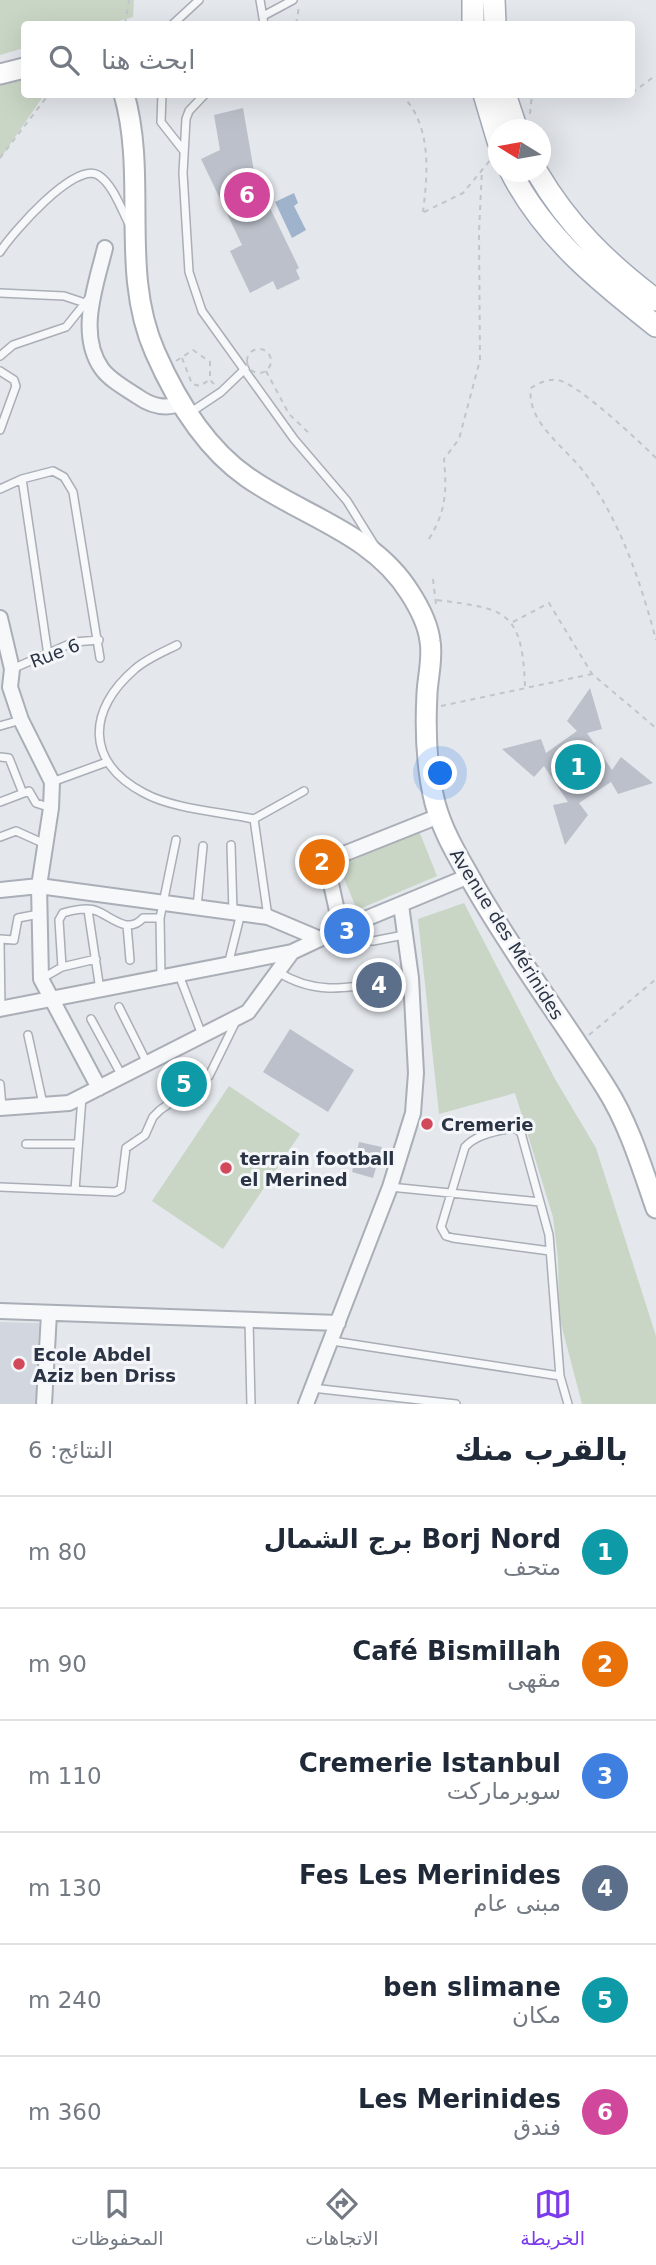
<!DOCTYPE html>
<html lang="ar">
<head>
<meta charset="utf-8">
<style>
  :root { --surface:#fff; --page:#f6f6f7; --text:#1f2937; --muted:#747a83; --line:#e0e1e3; --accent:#7c3aed }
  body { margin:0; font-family:"DejaVu Sans","Noto Naskh Arabic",sans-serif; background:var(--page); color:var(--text); direction:rtl }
  .compass { position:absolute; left:488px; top:119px; width:63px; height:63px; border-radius:50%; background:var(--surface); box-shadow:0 7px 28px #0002; rotate:281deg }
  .you { position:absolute; left:441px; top:774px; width:24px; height:24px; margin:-18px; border:5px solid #fff; border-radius:50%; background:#1a73e8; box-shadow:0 0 0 10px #1a73e833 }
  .badge { display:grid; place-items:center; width:46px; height:46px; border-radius:50%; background:var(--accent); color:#fff; font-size:23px; font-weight:700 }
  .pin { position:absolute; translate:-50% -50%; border:4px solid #fff; box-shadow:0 2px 7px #0006 }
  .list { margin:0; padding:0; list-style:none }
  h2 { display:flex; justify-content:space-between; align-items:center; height:91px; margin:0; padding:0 28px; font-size:30px }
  h2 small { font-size:23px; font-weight:400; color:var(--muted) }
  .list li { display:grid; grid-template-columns:46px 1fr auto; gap:21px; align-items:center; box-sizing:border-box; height:112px; padding:0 28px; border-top:2px solid var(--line) }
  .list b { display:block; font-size:26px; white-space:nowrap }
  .list p { margin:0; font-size:23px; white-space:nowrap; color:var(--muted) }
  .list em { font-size:23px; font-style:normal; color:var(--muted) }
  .icon { flex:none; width:38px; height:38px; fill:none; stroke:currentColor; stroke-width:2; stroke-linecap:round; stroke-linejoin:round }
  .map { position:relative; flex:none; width:656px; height:1404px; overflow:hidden; direction:ltr }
  .search { position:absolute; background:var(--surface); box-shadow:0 7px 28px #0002; left:21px; right:21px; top:21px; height:77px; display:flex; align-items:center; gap:18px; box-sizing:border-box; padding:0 24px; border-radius:7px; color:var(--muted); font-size:26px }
  .sheet { height:763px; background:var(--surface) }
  nav { display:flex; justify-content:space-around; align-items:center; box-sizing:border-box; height:98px; border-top:2px solid var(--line); background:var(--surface); font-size:19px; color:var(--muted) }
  nav a { display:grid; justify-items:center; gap:4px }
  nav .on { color:var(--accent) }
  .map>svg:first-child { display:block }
  .built { fill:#d2d6de }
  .green { fill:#c9d6c5 }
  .water { fill:#9fb4cc }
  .building { fill:#bbc0ca }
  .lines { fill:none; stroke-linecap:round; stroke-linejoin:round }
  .lane-casing { stroke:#a9aeb7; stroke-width:10 }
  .street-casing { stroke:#a9aeb7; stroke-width:18 }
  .secondary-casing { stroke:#a9aeb7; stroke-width:23 }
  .primary-casing { stroke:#a3abb8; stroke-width:24 }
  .path { stroke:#c2c5cb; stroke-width:2; stroke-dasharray:5 5; stroke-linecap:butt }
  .lane { stroke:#f7f8fa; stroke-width:7 }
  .street { stroke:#f7f8fa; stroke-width:14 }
  .secondary { stroke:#fff; stroke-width:19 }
  .primary { stroke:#fff; stroke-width:21 }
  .poi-dot { fill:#d1495b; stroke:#f4f6f9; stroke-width:2.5 }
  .labels { text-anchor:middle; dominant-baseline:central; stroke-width:6; stroke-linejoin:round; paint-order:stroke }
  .street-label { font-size:18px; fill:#2b3445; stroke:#f4f6f9 }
  .poi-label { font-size:18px; font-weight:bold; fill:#2b3445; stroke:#f4f6f9; text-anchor:start }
</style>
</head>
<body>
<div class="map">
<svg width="656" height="1404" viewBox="0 0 656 1404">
  <rect width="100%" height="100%" fill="#e4e7ec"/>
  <path class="built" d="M 0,1322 L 39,1323 L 36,1404 L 0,1404 Z"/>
  <path class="green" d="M 0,0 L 134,0 L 133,17 L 108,24 L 24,24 L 24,48 L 0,55 Z
    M 0,63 L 24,76 L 24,94 L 44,95 L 0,159 Z
    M 419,831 L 437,876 L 357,910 L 339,866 Z
    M 464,903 L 555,1079 L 596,1148 L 656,1336 L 656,1404 L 582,1404 L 559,1316 L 558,1259 L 553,1217 L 515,1093 L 439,1114 L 418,919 Z
    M 229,1086 L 300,1134 L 223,1249 L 152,1201 Z"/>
  <path class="water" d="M 294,193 L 298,203 L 294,206 L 306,230 L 292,238 L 275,202 Z"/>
  <path class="building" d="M 243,108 L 255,177 L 299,268 L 296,270 L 300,279 L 277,290 L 273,281 L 250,293 L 230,251 L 242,245 L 201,159 L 220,150 L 214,115 Z
    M 590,688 L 602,729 L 587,733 L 612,770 L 621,757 L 653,783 L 618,794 L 611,782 L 579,803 L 588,815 L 565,845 L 553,805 L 568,802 L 544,766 L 534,777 L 502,749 L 541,739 L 546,753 L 577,731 L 567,721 Z
    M 290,1029 L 354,1070 L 328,1112 L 263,1072 Z
    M 359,1142 L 382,1147 L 373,1178 L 352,1172 Z"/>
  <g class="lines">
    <defs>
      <path id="lane" d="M 260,0 L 264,24
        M 265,15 L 293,0
        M 173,24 L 199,0
        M 162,94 L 161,122 L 183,150
        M 205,94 L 189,111 L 186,119 L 183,173 L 189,272 L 202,311 L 294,439 L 347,501 L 375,546
        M 0,252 C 12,233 75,161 98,175 C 113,184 122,211 130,226
        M 0,293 L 64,296 L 85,303
        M 0,356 L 13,345 L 66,327 L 90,297
        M 0,371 L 14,380 L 16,386 L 0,430
        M 188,414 L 221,392 L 245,369
        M 0,489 L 22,479
        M 177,645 C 163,652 146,659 135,669 C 87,710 85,762 144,793 C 173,809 222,812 254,819 L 304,791
        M 48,655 L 22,479 L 53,471 L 64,477 L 73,492 L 100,658
        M 12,669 L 74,642 L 99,640
        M 0,726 L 21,720
        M 0,757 L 9,758 L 22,791
        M 52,782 L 107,762
        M 0,802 L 29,791 L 36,803 L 51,808
        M 254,819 L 268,917
        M 0,837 L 16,831 L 45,844
        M 231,845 L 233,912
        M 197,907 L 203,846
        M 88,910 L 100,990
        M 127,925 L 130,960
        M 0,939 L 14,940 L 18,918 L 39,914
        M 325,940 L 373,941 L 404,935
        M 0,944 L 1,1009
        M 228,965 L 241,913
        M 62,967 L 96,959
        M 278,972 C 322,1000 361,984 411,978
        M 179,975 L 202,1035
        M 161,977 L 160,918 L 176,840
        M 41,979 L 62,967 L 59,920 L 63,913 C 72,910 88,907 97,911 C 112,917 128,935 143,918 L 160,918
        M 119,1007 L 147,1063
        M 91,1019 L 122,1076
        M 28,1035 L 43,1104
        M 0,1084 L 2,1107
        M 26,1144 L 78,1144
        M 0,1187 L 115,1192 L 121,1189 L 126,1148 L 145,1135 L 153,1117 L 160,1110 L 209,1076 L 237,1019
        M 390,1187 L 540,1202 L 549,1235 L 560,1376 L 568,1404
        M 75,1190 L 82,1097
        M 540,1202 L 521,1133 L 515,1128 C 499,1130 475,1135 465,1147 L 441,1227 L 446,1236 L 453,1238 L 550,1251
        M 249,1321 L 251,1404
        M 332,1341 L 560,1376
        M 312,1388 L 456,1404"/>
      <path id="street" d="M 105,248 C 96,285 77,334 102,369 C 110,380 125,388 137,396 C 151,406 165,410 182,403
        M 0,618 L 12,669 L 10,687 L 21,720 L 52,782 L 51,808 L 39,886 L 41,979 L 99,1088
        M 0,890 L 39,886 L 268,917 L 320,939
        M 341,929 L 326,861 L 439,816
        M 0,1009 L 292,952 L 341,929 L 469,876
        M 0,1108 L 69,1103 L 248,1012 L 292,952
        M 0,1311 L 338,1323
        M 44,1404 L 49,1313
        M 306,1404 L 390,1187 L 413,1113 L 416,1073 L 411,978 L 401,905"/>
      <path id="secondary" d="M 0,74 L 24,68
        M 124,94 C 148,178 119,271 155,352 C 176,400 204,447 247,477 C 302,516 373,533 410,593 C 419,607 428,624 430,641 C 433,657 428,676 427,693 C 425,730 426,767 435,803 C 443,833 459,858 474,885 C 514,955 563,1020 606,1088 C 629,1124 642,1168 656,1208"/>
      <path id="primary" d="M 473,0 L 473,24
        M 494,0 L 495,24
        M 484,94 L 498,141
        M 505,94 L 517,130
        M 511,172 C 545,238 599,281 656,326
        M 537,172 C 568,225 607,263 656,300"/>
    </defs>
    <use href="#lane" class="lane-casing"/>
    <use href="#street" class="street-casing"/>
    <use href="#secondary" class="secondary-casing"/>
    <use href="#primary" class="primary-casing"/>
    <path class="path" d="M 125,24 L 129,0
      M 296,24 L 299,7
      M 632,93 L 656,75
      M 401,94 C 432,125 428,172 423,212
      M 530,114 L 532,94
      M 0,158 L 49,94
      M 424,212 L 463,193 L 492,158
      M247 361a12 12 0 1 1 24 0a12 12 0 1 1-24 0Z
      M 182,358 L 192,384 L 200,386 L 209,380
      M 176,361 L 193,350 L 210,362 L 210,380 L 214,384
      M 266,371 L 289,414 L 311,435
      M 656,458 C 640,442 575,381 557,380 C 547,379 539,383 531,388 C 526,422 565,447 584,472 C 620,520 641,583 656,640
      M 429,539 C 446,511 447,492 444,459 L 459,439 L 480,360 L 479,232 L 482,169
      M 433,579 L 436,604
      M 437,600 C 506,609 522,610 525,686
      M 513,622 L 549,603 L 592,674 L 656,728
      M 441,706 L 592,674
      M 589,1035 L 656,979"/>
    <use href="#lane" class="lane"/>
    <use href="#street" class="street"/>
    <use href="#secondary" class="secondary"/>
    <use href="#primary" class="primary"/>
  </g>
  <g class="poi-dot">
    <circle cx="427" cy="1124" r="7"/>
    <circle cx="226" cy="1168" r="7"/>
    <circle cx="19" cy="1364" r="7"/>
  </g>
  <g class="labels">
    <g class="street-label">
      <text transform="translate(55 653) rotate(-21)">Rue 6</text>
      <text transform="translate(507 934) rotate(58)">Avenue des Mérinides</text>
    </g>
    <g class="poi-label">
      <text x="441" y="1124">Cremerie</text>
      <text x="240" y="1158">terrain football<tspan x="240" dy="21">el Merined</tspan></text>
      <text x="33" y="1354">Ecole Abdel<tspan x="33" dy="21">Aziz ben Driss</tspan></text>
    </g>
  </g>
</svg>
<svg class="compass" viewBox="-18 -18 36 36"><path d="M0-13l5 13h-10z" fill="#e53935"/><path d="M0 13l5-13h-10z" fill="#747a83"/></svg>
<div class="you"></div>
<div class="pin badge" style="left:578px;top:767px;background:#0f9aa8">1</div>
<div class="pin badge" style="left:322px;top:862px;background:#e8710a">2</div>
<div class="pin badge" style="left:347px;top:931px;background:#3f7fe0">3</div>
<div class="pin badge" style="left:379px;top:985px;background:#5c6f8a">4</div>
<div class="pin badge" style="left:184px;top:1084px;background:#0f9aa8">5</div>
<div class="pin badge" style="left:247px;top:195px;background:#d1479c">6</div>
<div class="search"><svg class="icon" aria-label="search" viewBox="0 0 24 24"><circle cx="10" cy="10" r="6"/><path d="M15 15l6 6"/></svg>ابحث هنا</div>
</div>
<section class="sheet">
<h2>بالقرب منك<small>النتائج: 6</small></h2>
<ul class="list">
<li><span class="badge" style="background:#0f9aa8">1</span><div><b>Borj Nord برج الشمال</b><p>متحف</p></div><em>80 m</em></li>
<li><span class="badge" style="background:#e8710a">2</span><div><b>Café Bismillah</b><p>مقهى</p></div><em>90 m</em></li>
<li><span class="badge" style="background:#3f7fe0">3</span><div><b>Cremerie Istanbul</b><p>سوبرماركت</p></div><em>110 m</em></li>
<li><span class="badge" style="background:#5c6f8a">4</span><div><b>Fes Les Merinides</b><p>مبنى عام</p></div><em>130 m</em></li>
<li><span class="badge" style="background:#0f9aa8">5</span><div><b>ben slimane</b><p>مكان</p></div><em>240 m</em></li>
<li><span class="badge" style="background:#d1479c">6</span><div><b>Les Merinides</b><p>فندق</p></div><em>360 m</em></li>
</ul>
</section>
<nav>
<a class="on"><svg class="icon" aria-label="map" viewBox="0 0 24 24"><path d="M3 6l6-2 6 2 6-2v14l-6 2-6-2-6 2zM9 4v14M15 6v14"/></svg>الخريطة</a>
<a><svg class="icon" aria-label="directions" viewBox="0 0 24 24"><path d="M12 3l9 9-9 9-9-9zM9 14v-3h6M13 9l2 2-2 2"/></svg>الاتجاهات</a>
<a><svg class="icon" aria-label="saved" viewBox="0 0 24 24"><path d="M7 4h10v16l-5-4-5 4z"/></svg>المحفوظات</a>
</nav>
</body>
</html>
